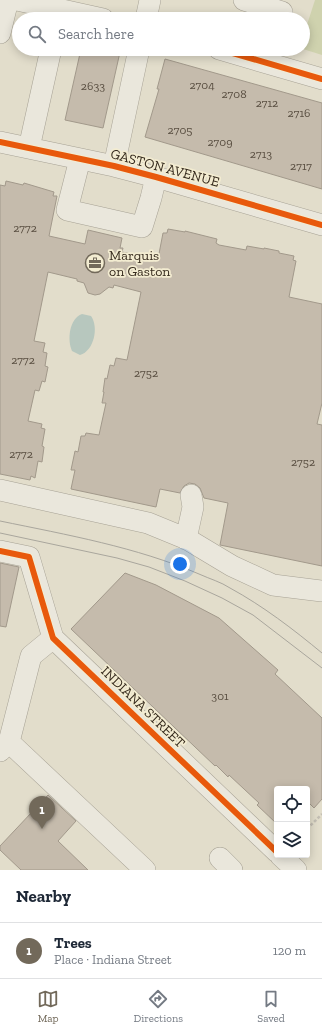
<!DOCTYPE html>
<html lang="en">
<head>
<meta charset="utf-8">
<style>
  :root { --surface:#fff; --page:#f2f2f3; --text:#1f2937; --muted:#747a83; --line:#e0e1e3; --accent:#72695a }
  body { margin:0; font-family:"Zilla Slab",serif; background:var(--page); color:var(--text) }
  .controls { position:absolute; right:12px; bottom:12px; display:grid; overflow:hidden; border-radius:4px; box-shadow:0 2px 10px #0003 }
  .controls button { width:36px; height:36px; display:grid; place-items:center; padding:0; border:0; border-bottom:1px solid var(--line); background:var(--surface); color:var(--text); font:20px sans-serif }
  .you { position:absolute; left:180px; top:564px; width:14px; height:14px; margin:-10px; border:3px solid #fff; border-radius:50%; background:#1a73e8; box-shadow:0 0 0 6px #1a73e833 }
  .badge { display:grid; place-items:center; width:26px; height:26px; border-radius:50%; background:var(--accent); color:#fff; font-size:13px; font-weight:700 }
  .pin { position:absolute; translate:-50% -33px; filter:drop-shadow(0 1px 2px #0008) }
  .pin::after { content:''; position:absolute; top:21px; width:14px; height:12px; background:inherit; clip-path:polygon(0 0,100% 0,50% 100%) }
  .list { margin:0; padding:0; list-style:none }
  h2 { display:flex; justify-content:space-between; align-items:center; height:52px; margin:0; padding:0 16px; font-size:17px }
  h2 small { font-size:13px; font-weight:400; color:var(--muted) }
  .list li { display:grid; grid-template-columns:26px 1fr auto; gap:12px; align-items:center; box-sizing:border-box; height:56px; padding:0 16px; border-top:1px solid var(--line) }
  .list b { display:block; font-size:15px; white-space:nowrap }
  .list p { margin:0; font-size:13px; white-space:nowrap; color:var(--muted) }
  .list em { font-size:13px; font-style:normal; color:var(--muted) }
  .icon { flex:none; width:22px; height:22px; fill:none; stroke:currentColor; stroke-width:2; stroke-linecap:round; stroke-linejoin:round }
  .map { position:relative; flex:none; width:322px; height:870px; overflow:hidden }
  .search { position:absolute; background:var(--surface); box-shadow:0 2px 10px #0003; left:12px; right:12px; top:12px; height:44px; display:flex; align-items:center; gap:10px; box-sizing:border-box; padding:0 14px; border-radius:22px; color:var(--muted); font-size:15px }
  .sheet { height:108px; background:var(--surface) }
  nav { display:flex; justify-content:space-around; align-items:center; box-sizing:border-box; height:56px; border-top:1px solid var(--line); background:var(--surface); font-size:11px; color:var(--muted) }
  nav a { display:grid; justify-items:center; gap:2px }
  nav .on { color:var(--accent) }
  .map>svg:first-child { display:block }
  .green { fill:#cfd2ae }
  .water { fill:#b7c7be }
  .building { fill:#c5bbac; stroke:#a2998b }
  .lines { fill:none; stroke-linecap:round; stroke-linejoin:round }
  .minor-casing { stroke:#a7a295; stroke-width:22 }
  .path { stroke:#c3beb3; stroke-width:2.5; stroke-dasharray:3 2; stroke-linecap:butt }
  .minor { stroke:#eae7dc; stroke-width:21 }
  .tram { stroke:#a9a69d; stroke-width:1 }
  .cycleway-casing { stroke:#f3ecd1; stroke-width:8 }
  .cycleway { stroke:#e8590c; stroke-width:6 }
  .labels { text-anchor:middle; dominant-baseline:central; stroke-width:3.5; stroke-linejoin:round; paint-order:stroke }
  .number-label { font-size:12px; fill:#594e41 }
  .street-label { font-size:14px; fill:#352a1d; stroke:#f3ecd1 }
  .poi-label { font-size:14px; fill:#352a1d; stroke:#f3ecd1; text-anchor:start }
</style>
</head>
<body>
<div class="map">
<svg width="322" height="870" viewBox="0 0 322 870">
  <rect width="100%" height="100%" fill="#e2ddcb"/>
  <path class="green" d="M 315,0 L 322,0 L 322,55 L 303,49 L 303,37 Z"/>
  <path class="water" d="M 82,314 L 91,316 C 99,327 94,351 80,355 L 72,351 C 67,340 69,319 82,314 Z"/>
  <path class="building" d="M 81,49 L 108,49 L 120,52 L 103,128 L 65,120 Z
    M 165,59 L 322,103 L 322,189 L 145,137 L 159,89 L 157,89 Z
    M 6,181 L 23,185 L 24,183 L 54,192 L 53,196 L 57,196 L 49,236 L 85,244 L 88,230 L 122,238 L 120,248 L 123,248 L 122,252 L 158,259 L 163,233 L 167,233 L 168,229 L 185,232 L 185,231 L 217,239 L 216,243 L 219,245 L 246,250 L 247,246 L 264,249 L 264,248 L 279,251 L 279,253 L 294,256 L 293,260 L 296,261 L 289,297 L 322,304 L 322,403 L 317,424 L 322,425 L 322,566 L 220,545 L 228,503 L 204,498 L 200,488 L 195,484 L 189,483 L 184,486 L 180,493 L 160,489 L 156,507 L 71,489 L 75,470 L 71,470 L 75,451 L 78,452 L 81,436 L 85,436 L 86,433 L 99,435 L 106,403 L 102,403 L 104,392 L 103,392 L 105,378 L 107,379 L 110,365 L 114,366 L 116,358 L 127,360 L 141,292 L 114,285 L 113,288 L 109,287 L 100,294 L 95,295 L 88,293 L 84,283 L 77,281 L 77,279 L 48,272 L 34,341 L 45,343 L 43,352 L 47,353 L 45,366 L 48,367 L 45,382 L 42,381 L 39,391 L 35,390 L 28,421 L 42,424 L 41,428 L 45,429 L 42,446 L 44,447 L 42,462 L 38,461 L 35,478 L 31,476 L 30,480 L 0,474 L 0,185 L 5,186 Z
    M 0,563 L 19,567 L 6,627 L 0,626 Z
    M 125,573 L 156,585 L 219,618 L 278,670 L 275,674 L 322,718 L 322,799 L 314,808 L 307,801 L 307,789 L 277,789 L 277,824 L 257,805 L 259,803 L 229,775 L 228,777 L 216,765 L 215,766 L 71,629 Z
    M 48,795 L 76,821 L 58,841 L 88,870 L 21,870 L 0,850 L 0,846 Z"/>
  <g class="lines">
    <defs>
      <path id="minor" d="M 17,0 L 103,19
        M 244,0 L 282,12
        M 146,19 L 150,0
        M 0,33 L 8,0
        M 219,49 L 322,79
        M 0,142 L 114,166 L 156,177 L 322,225
        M 29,148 L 51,49
        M 80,159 L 67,210 L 142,227 L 151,198 L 156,177
        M 114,166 L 139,49
        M 0,490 L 148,523 L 187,539 L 232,566 L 273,585 L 322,591
        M 186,539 L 193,507 L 191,495
        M 0,551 L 29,557 L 53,638 L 277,852
        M 9,742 L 145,870
        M 0,751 L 9,742 L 31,656 L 53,638
        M 280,855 L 296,870
        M 220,858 L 232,870"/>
    </defs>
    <use href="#minor" class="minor-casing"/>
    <path class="path" d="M 307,829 L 322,814"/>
    <use href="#minor" class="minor"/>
    <path class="tram" d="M 0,521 C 68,535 136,547 199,574 C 210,579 221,582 230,588 C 263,606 293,629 322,653
      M 0,533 L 117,558 L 149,567 L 185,581 L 222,598 L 253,615 L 322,668"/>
    <defs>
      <path id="cycleway" d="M 219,49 L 322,79
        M 0,142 L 114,166 L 156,177 L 322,225
        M 0,551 L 29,557 L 53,638 L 277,852"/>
    </defs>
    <use href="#cycleway" class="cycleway-casing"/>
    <use href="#cycleway" class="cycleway"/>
  </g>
  <defs>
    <symbol id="office-ring" viewBox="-11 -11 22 22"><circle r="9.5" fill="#f3ecd1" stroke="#72695a" stroke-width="1.5"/><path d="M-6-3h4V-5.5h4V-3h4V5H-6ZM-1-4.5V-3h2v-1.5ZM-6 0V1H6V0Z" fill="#72695a"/></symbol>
  </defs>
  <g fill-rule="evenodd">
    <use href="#office-ring" x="84" y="252" width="22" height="22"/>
  </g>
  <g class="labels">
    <g class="number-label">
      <text x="202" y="85">2704</text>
      <text x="93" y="86">2633</text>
      <text x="234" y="94">2708</text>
      <text x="267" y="103">2712</text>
      <text x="299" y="113">2716</text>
      <text x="180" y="130">2705</text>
      <text x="220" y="142">2709</text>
      <text x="261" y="154">2713</text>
      <text x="301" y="166">2717</text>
      <text x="25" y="228">2772</text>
      <text x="23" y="360">2772</text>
      <text x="146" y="373">2752</text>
      <text x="21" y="454">2772</text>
      <text x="303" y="462">2752</text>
      <text x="220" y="696">301</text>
    </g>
    <g class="street-label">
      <text transform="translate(165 168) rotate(15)">GASTON AVENUE</text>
      <text transform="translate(143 707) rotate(44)">INDIANA STREET</text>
    </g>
    <g class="poi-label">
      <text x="109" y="255">Marquis<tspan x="109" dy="16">on Gaston</tspan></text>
    </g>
  </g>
</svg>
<div class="controls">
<button><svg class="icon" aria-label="locate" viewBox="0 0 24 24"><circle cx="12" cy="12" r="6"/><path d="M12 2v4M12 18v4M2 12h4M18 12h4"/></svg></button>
<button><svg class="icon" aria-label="layers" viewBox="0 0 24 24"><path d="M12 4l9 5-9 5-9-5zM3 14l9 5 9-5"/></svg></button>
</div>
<div class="you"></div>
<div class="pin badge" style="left:42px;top:829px">1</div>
<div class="search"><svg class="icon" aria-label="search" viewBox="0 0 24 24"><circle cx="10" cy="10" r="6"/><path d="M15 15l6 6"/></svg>Search here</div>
</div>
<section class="sheet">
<h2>Nearby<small></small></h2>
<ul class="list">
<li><span class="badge">1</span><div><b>Trees</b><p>Place · Indiana Street</p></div><em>120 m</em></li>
</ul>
</section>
<nav>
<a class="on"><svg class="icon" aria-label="map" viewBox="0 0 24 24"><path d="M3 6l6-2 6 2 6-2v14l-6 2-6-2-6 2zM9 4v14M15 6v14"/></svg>Map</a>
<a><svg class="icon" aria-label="directions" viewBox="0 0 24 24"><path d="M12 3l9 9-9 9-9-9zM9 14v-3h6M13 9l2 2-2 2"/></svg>Directions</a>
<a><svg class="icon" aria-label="saved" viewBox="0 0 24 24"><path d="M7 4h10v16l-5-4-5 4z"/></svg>Saved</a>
</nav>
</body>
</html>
